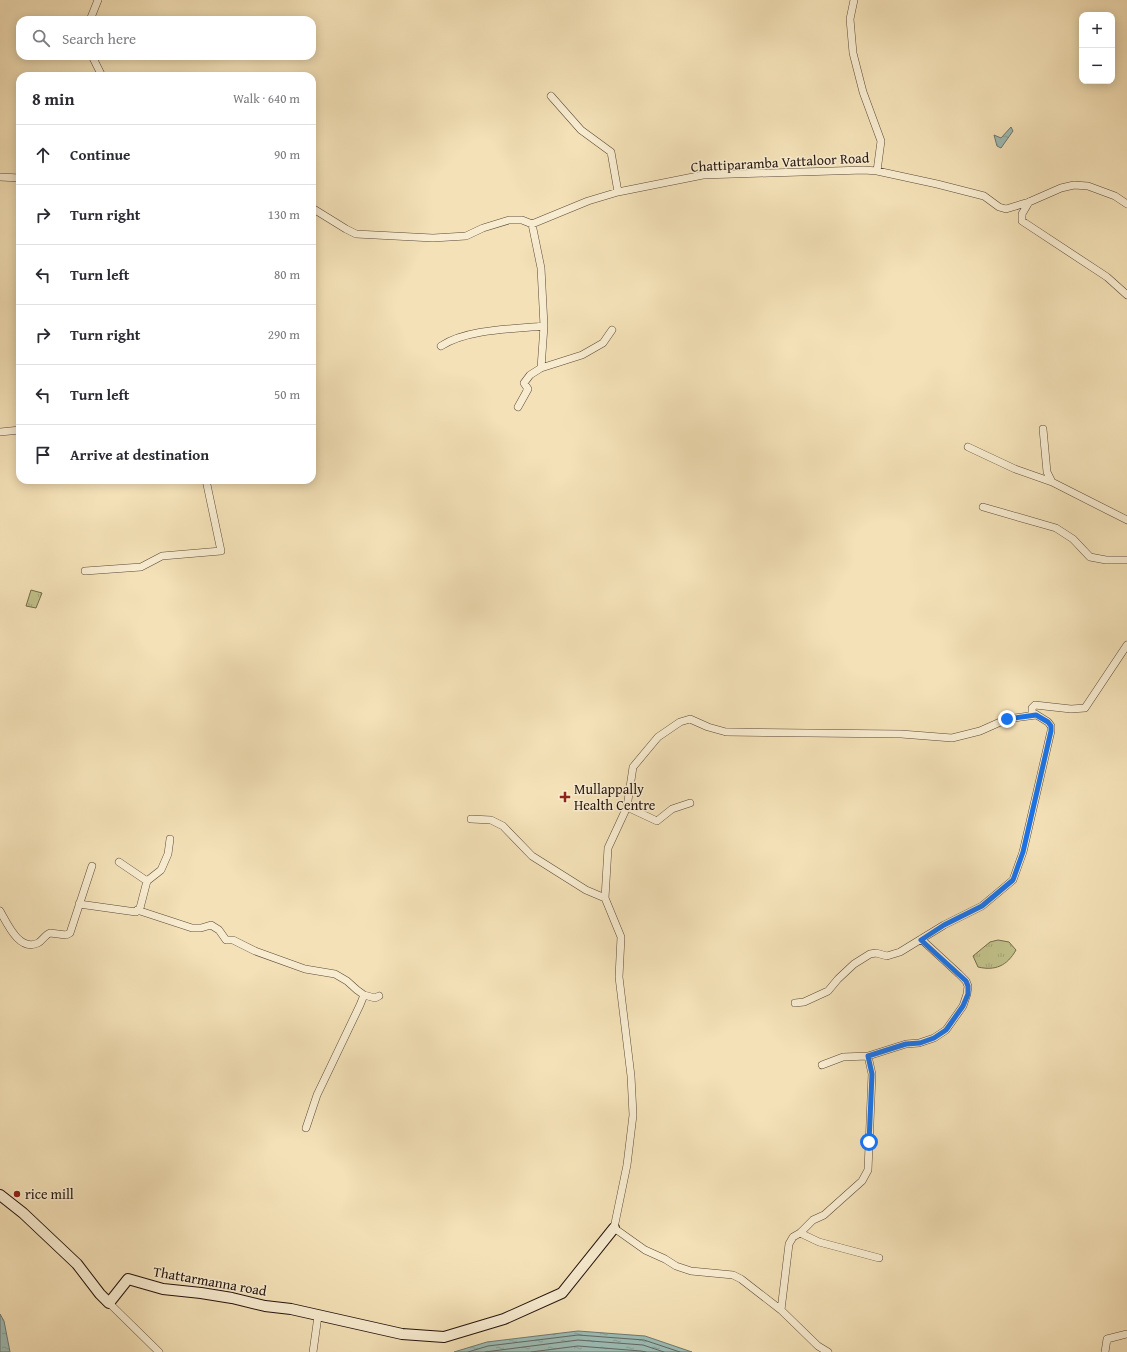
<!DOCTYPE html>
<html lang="en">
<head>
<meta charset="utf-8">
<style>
  :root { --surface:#fff; --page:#f7f7f7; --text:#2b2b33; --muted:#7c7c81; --line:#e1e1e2 }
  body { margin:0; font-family:"Gentium Book Plus",serif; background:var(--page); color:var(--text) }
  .controls { position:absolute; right:12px; top:12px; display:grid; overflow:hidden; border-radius:8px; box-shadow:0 2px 10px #0003 }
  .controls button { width:36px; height:36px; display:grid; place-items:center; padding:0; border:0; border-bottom:1px solid var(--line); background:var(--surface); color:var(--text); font:20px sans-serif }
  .stop { position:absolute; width:12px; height:12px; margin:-9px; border:3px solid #1a73e8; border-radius:50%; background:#fff }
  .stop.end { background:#1a73e8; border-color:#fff; box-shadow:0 1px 4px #0008 }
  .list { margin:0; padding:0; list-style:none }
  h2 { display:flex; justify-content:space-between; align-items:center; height:52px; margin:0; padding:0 16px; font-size:17px }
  h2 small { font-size:13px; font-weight:400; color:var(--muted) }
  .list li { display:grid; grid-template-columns:26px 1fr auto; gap:12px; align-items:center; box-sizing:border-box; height:60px; padding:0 16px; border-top:1px solid var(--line) }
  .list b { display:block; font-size:15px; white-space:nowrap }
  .list em { font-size:13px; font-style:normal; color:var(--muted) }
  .icon { flex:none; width:22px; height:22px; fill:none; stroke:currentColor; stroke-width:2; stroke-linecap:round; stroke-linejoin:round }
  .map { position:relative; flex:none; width:1127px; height:1352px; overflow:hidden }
  .search { position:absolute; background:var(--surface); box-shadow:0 2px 10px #0003; left:16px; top:16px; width:300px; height:44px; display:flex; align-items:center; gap:10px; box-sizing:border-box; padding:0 14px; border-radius:12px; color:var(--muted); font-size:15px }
  .panel { position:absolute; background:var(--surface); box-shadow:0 2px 10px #0003; left:16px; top:72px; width:300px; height:412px; border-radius:12px }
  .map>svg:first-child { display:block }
  .park { fill:url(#park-tufts); stroke:#736b4c }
  .water { fill:url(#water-ripples); stroke:#6d7972 }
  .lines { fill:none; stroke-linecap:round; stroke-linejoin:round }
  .shore { stroke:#616861; stroke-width:1 }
  .street-casing { stroke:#594838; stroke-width:8 }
  .secondary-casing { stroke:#25150d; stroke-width:12 }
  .street { stroke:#f8ecd0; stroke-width:7 }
  .secondary { stroke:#f8ecd0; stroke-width:10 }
  .route { stroke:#1a73e8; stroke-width:5 }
  .poi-dot { fill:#8f2418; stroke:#f8ecd0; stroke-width:1.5 }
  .labels { text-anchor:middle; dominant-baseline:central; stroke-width:3; stroke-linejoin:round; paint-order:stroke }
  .street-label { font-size:14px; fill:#25150d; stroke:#f8ecd0 }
  .poi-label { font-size:14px; fill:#25150d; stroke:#f8ecd0; text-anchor:start }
</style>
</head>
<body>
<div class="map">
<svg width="1127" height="1352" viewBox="0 0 1127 1352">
  <defs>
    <pattern id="park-tufts" width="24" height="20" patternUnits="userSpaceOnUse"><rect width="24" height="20" fill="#c1c18a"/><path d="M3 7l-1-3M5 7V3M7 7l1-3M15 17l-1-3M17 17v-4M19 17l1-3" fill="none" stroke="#a6a576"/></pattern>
    <pattern id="water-ripples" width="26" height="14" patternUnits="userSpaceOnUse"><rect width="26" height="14" fill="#9dbcb5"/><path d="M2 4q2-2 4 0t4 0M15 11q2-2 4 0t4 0" fill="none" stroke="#87a19a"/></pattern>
  </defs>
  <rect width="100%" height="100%" fill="#f4e1b7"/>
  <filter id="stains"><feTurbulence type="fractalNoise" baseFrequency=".005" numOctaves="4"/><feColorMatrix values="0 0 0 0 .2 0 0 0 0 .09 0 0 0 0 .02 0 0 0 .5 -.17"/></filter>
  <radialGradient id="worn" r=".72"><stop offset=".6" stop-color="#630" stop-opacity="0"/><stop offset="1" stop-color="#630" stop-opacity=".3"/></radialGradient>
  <path class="park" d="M 31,590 L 42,593 L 36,608 L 26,606 Z
    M 998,940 L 1009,942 L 1016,950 C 1007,966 995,971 978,967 L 973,956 L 990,942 Z"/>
  <path class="water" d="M 1011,127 L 1013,131 L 1001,148 L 997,146 L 994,135 L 1001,138 Z
    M 0,1314 L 4,1321 L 10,1352 L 0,1352 Z
    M 578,1331 L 645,1336 L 692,1352 L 454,1352 L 487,1342 Z"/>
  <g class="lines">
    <path class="shore" d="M 468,1352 L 488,1346 L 578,1335 L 644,1340 L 680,1352
      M 485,1352 L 578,1340 L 643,1345 L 664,1352
      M 531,1352 L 578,1346 L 641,1351 L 646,1352"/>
    <defs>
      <path id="street" d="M 854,0 L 850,19 L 853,53 L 863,92 L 881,141 L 877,171
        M 90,20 L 98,0
        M 92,56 L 102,76
        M 551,96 L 581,130 L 611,152 L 618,192
        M 0,177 L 20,178
        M 1029,202 L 1022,214 L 1022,221 L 1107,277 L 1127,295
        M 312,208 L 346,229 L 356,234 L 433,238 L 466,236 L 483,228 L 509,220 L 522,220 L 532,224 L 588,201 L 618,192 L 703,175 L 864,170 L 877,171 L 937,184 L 984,196 L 999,207 L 1006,209 L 1029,202 L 1061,188 L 1074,185 L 1088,186 L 1115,196 L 1127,204
        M 532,224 L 541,268 L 544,326 L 541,368
        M 441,346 C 467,329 513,329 544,326
        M 518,407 L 528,389 L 524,383 L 530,375 L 541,368 L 582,355 L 603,343 L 612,330
        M 1043,429 L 1047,472 L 1052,482 L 1127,520
        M 0,432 L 20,430
        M 968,447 L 1015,469 L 1052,482
        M 983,507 L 1056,528 L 1073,539 L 1090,557 L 1106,560 L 1127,560
        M 85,571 L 141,567 L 162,556 L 221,551 L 206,480
        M 627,807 L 657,821 L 672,809 L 690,803
        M 471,819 L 491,820 L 503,826 L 532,856 L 586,890 L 605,898
        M 119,862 L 147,881
        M 79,904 L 136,912 L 140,908 L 147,881 L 161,870 L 168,854 L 170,839
        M 137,910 L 192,928 L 201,928 L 211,925 L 219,930 L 226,940 L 233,940 L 255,951 L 305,969 L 335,974 L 347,981 L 357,990 L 364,995 L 375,998 L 379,996
        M 0,911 C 7,923 19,952 38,943 C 42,941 45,935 50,933 L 66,935 L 70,933 L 92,866
        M 795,1003 L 804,1002 L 828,991 L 838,979 L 854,964 L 870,954 L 876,953 L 887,956 L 900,952 L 944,925 L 982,906 L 1013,880 L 1023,852 L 1051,731 L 1051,726 L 1048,722 L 1032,712 L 1032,708 L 1035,705 L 1071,709 L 1085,708 L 1127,645
        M 822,1065 L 843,1057 L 868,1056 L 906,1044 L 919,1043 L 934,1038 L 946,1030 L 963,1006 L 967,994 L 968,986 L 966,981 L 959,974 L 921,939
        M 306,1128 L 317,1095 L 360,1005 L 364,995
        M 800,1233 L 819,1242 L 879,1258
        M 109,1303 L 159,1352
        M 781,1310 L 741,1279 L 733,1275 L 691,1271 L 676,1266 L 665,1259 L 645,1250 L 614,1228 L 627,1165 L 633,1115 L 631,1076 L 619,977 L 621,937 L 605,898 L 608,848 L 627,807 L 633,767 L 658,737 L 680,722 L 690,719 L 708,727 L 726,732 L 901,734 L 952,738 L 980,731 L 1007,719 L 1036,715
        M 313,1352 L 318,1316
        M 828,1352 L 818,1346 L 781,1310 L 789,1244 L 793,1237 L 800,1233 L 813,1220 L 824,1215 L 862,1181 L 868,1170 L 872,1074 L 868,1056
        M 1105,1352 L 1107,1339 L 1127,1334"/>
      <path id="secondary" d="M 0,1195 L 23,1213 L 77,1264 L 100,1294 L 109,1303 L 128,1279 L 163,1289 L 201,1293 L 232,1298 L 265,1306 L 291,1309 L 402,1334 L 444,1337 L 504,1319 L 562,1293 L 614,1228"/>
    </defs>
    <use href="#street" class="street-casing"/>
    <use href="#secondary" class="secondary-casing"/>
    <use href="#street" class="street"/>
    <use href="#secondary" class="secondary"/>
  </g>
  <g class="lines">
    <path class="route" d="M 869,1142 L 872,1074 L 868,1056 L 906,1044 L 920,1043 L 934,1038 L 946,1030 L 963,1006 L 968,994 L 968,986 L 966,981 L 921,940 L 944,925 L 982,906 L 1013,880 L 1023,852 L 1051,731 L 1051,726 L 1048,722 L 1036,715 L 1007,719"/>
  </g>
  <g class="poi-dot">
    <path d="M563 791h4v4h4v4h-4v4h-4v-4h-4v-4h4z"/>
    <circle cx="17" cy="1194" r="4"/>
  </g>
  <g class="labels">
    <g class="street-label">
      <text transform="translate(780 162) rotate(-3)">Chattiparamba Vattaloor Road</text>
      <text transform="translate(210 1281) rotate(10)">Thattarmanna road</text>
    </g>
    <g class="poi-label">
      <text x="574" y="789">Mullappally<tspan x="574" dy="16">Health Centre</tspan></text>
      <text x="25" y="1194">rice mill</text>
    </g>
  </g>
  <rect width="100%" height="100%" filter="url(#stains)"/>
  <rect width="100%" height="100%" fill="url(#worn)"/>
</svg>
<div class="controls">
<button>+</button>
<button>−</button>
</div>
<div class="stop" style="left:869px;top:1142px"></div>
<div class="stop end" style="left:1007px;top:719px"></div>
<div class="search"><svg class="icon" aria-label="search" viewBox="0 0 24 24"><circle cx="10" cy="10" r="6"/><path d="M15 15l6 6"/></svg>Search here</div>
<section class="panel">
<h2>8 min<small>Walk · 640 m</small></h2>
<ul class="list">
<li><svg class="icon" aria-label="ahead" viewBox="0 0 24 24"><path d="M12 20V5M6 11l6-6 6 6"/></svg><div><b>Continue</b></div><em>90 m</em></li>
<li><svg class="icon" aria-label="right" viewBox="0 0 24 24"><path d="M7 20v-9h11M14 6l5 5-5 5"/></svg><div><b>Turn right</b></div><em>130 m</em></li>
<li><svg class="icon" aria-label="left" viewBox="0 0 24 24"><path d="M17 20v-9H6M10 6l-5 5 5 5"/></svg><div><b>Turn left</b></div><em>80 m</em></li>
<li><svg class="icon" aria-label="right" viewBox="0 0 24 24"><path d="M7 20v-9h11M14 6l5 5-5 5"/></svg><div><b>Turn right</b></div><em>290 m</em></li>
<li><svg class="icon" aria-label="left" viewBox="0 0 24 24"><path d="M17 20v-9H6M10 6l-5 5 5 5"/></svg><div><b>Turn left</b></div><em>50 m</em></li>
<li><svg class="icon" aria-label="arrive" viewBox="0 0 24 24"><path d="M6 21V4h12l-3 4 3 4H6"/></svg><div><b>Arrive at destination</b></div></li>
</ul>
</section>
</div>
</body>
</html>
